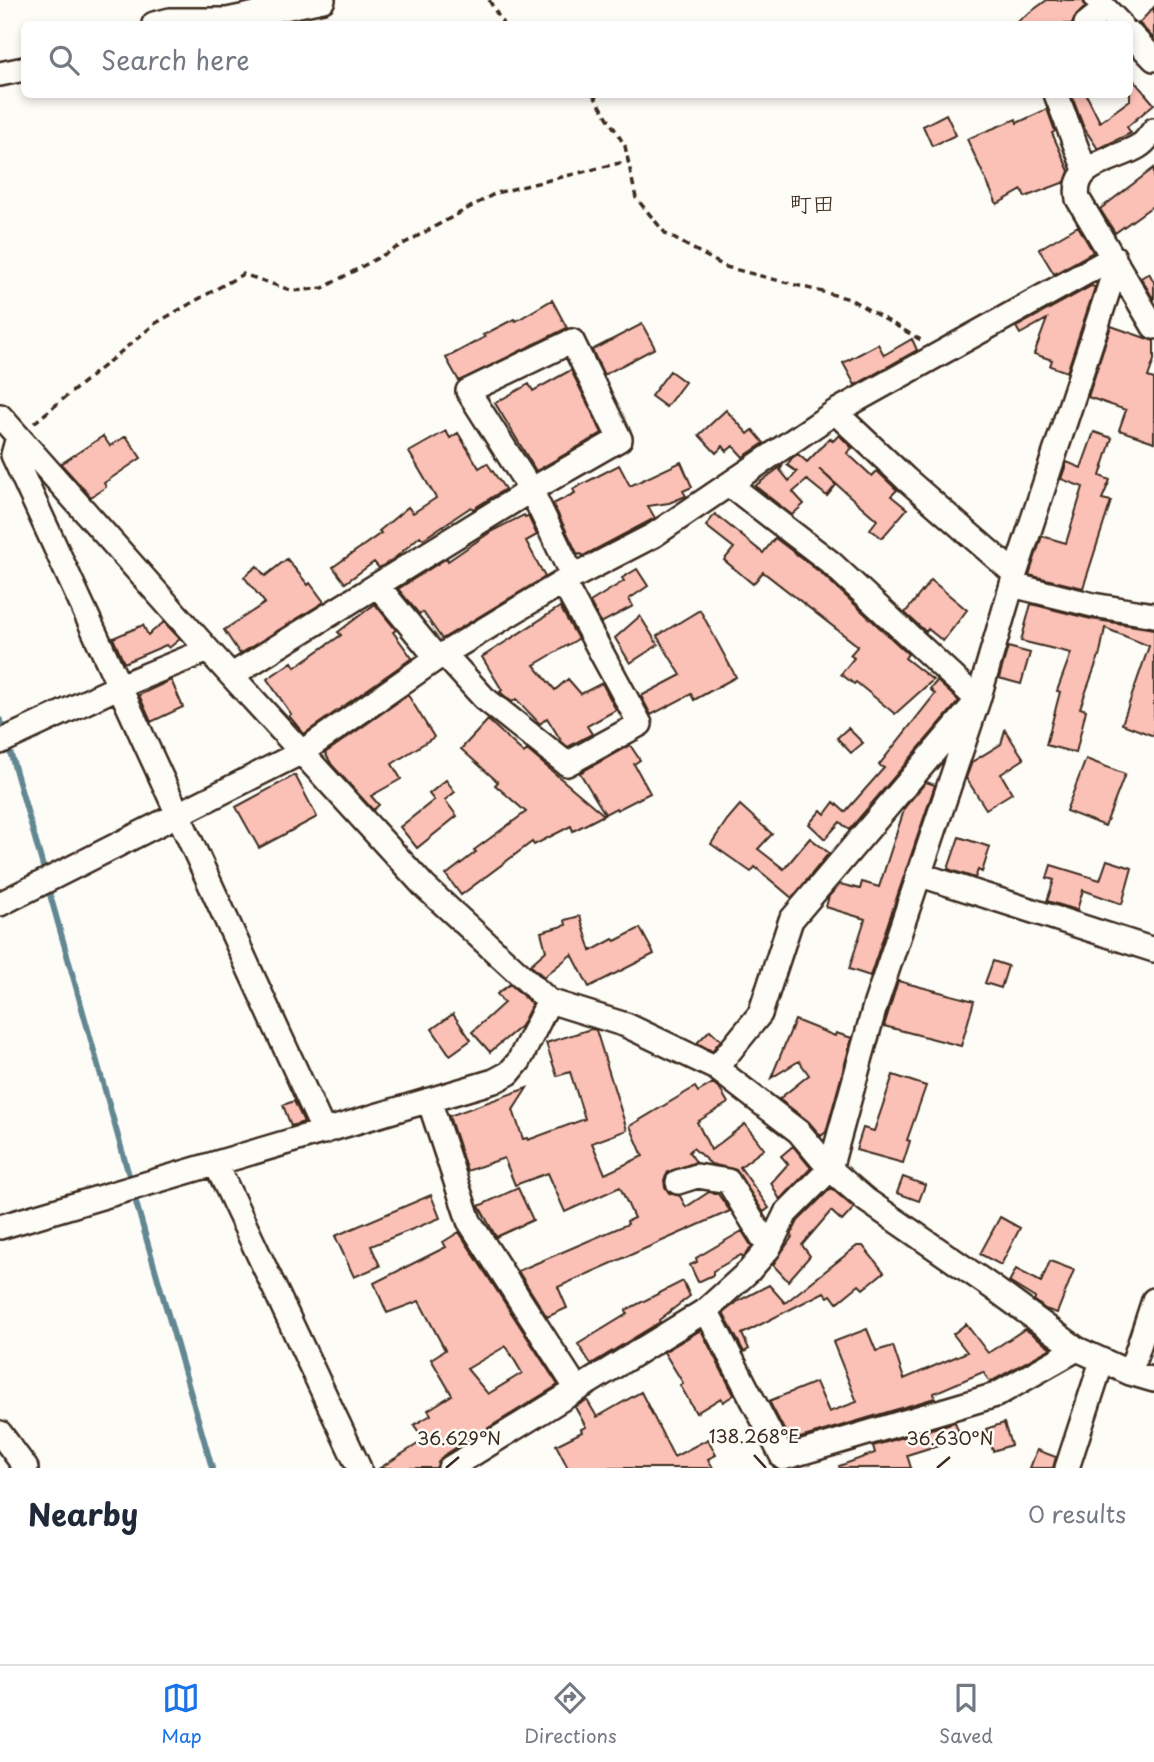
<!DOCTYPE html>
<html lang="en">
<head>
<meta charset="utf-8">
<style>
  :root { --surface:#fff; --page:#f6f6f7; --text:#1f2937; --muted:#747a83; --line:#e0e1e3; --accent:#1a73e8 }
  body { margin:0; font-family:"Playpen Sans","Klee One",sans-serif; background:var(--page); color:var(--text) }
  .list { margin:0; padding:0; list-style:none }
  h2 { display:flex; justify-content:space-between; align-items:center; height:91px; margin:0; padding:0 28px; font-size:30px }
  h2 small { font-size:23px; font-weight:400; color:var(--muted) }
  .icon { flex:none; width:38px; height:38px; fill:none; stroke:currentColor; stroke-width:2; stroke-linecap:round; stroke-linejoin:round }
  .map { position:relative; flex:none; width:1154px; height:1468px; overflow:hidden }
  .search { position:absolute; background:var(--surface); box-shadow:0 4px 10px #0003; left:21px; right:21px; top:21px; height:77px; display:flex; align-items:center; gap:18px; box-sizing:border-box; padding:0 24px; border-radius:10px; color:var(--muted); font-size:26px }
  .sheet { height:196px; background:var(--surface) }
  nav { display:flex; justify-content:space-around; align-items:center; box-sizing:border-box; height:98px; border-top:2px solid var(--line); background:var(--surface); font-size:19px; color:var(--muted) }
  nav a { display:grid; justify-items:center; gap:4px }
  nav .on { color:var(--accent) }
  .map>svg:first-child { display:block }
  .lines { fill:none; stroke-linecap:round; stroke-linejoin:round }
  .stream { stroke:#638792; stroke-width:6 }
  .building { fill:#fbc0b6; stroke:#3b2a1e; stroke-width:2; fill-rule:evenodd }
  .minor-casing { stroke:#3b2a1e; stroke-width:28 }
  .path { stroke:#3b2a1e; stroke-width:3.5; stroke-dasharray:7 5; stroke-linecap:butt }
  .minor { stroke:#fdfcf7; stroke-width:23 }
  .ticks { fill:none; stroke:#3b2a1e; stroke-width:2.5 }
  .labels { text-anchor:middle; dominant-baseline:central; stroke-width:5; stroke-linejoin:round; paint-order:stroke }
  .neighbourhood-label { font-size:23px; fill:#3b2a1e; stroke:#fdfcf7 }
  .ticks-label { font-size:18px; text-anchor:middle; fill:#3b2a1e; stroke:#fdfcf7; stroke-width:5; stroke-linejoin:round; paint-order:stroke }
</style>
</head>
<body>
<div class="map">
<svg width="1154" height="1468" viewBox="0 0 1154 1468">
  <rect width="100%" height="100%" fill="#fdfcf7"/>
  <filter id="ink" filterUnits="userSpaceOnUse"><feTurbulence type="fractalNoise" baseFrequency=".0143" numOctaves="2"/><feDisplacementMap in="SourceGraphic" scale="14" xChannelSelector="R" yChannelSelector="G"/><feConvolveMatrix kernelMatrix="1 2 1 2 8 2 1 2 1" color-interpolation-filters="sRGB"/></filter>
  <g filter="url(#ink)">
    <g class="lines">
      <path class="stream" d="M 0,720 L 2,726
        M 9,748 L 44,870
        M 49,891 L 130,1179
        M 135,1199 L 212,1468"/>
    </g>
    <path class="building" d="M 1047,0 L 1083,0 L 1085,7 L 1077,14 L 1072,24 L 1014,24 Z
      M 1154,7 L 1154,39 L 1139,23 Z
      M 1130,76 L 1154,104 L 1127,127 L 1131,133 L 1098,149 L 1084,128 L 1071,94 L 1086,94 L 1100,122 L 1130,100 Z
      M 1047,109 L 1055,131 L 1052,133 L 1069,171 L 1065,182 L 1025,197 L 1022,190 L 997,204 L 967,139 L 1016,119 L 1017,123 Z
      M 946,114 L 956,135 L 932,146 L 923,126 Z
      M 1154,168 L 1154,205 L 1115,233 L 1100,209 Z
      M 1078,226 L 1093,252 L 1054,274 L 1039,249 Z
      M 1149,273 L 1154,282 L 1154,300 L 1141,278 Z
      M 1091,286 L 1095,287 L 1067,372 L 1050,366 L 1052,360 L 1034,354 L 1047,319 L 1020,334 L 1016,327 Z
      M 552,300 L 567,328 L 459,381 L 446,358 L 485,337 L 483,335 L 514,319 L 516,321 Z
      M 642,324 L 655,348 L 604,375 L 592,350 Z
      M 1111,326 L 1154,341 L 1154,360 L 1148,377 L 1154,379 L 1154,442 L 1119,430 L 1126,410 L 1088,397 Z
      M 912,339 L 917,350 L 855,385 L 843,363 L 878,344 L 884,355 Z
      M 571,370 L 602,433 L 536,471 L 495,403 L 529,384 L 533,391 Z
      M 670,371 L 685,382 L 666,407 L 651,396 Z
      M 726,410 L 748,434 L 753,430 L 764,443 L 743,457 L 733,446 L 727,451 L 723,446 L 716,453 L 699,435 Z
      M 446,431 L 450,438 L 458,433 L 479,468 L 487,463 L 505,489 L 473,509 L 471,507 L 423,539 L 420,536 L 395,558 L 379,568 L 374,562 L 345,583 L 333,567 L 381,533 L 379,531 L 408,507 L 413,513 L 436,498 L 409,452 Z
      M 1094,432 L 1112,438 L 1100,476 L 1110,480 L 1102,499 L 1111,501 L 1083,588 L 1029,575 L 1042,536 L 1066,543 L 1083,487 L 1061,479 L 1067,462 L 1081,468 Z
      M 839,435 L 852,448 L 847,453 L 872,476 L 877,471 L 897,490 L 891,496 L 907,509 L 882,538 L 870,529 L 877,520 L 819,469 L 836,485 L 827,496 L 807,480 L 793,492 L 804,504 L 792,515 L 755,486 L 783,465 L 780,470 L 789,481 L 797,472 L 787,465 L 792,458 L 798,454 L 807,462 L 830,438 L 833,441 Z
      M 103,436 L 110,446 L 126,436 L 141,458 L 104,483 L 106,487 L 91,497 L 61,464 Z
      M 681,462 L 692,487 L 683,491 L 686,496 L 669,503 L 648,506 L 655,518 L 583,556 L 581,554 L 578,555 L 553,504 L 575,493 L 573,489 L 619,465 L 630,486 Z
      M 715,514 L 763,553 L 775,538 L 821,573 L 908,654 L 905,658 L 933,680 L 895,714 L 856,682 L 854,684 L 841,674 L 854,658 L 850,655 L 858,646 L 763,572 L 753,584 L 724,560 L 734,548 L 706,526 Z
      M 524,515 L 525,517 L 528,516 L 537,535 L 526,541 L 545,577 L 442,639 L 423,612 L 419,614 L 398,589 L 447,558 L 448,561 L 492,531 Z
      M 287,559 L 308,585 L 310,583 L 324,602 L 240,654 L 224,630 L 265,603 L 244,577 L 257,566 L 265,576 Z
      M 637,569 L 648,586 L 629,599 L 633,606 L 601,623 L 590,602 L 624,581 L 622,578 Z
      M 931,580 L 967,610 L 943,641 L 928,629 L 926,632 L 905,613 Z
      M 375,604 L 396,630 L 393,632 L 412,658 L 304,734 L 289,716 L 291,714 L 267,679 L 292,662 L 295,667 L 341,635 L 338,632 Z
      M 1031,604 L 1091,619 L 1154,629 L 1154,736 L 1122,724 L 1149,646 L 1105,628 L 1100,653 L 1080,708 L 1086,710 L 1076,753 L 1046,745 L 1060,692 L 1057,691 L 1071,653 L 1021,641 Z
      M 560,607 L 578,639 L 534,665 L 555,690 L 568,679 L 581,694 L 602,683 L 616,710 L 587,726 L 592,734 L 568,747 L 562,742 L 547,718 L 540,724 L 516,699 L 512,702 L 500,692 L 502,690 L 482,657 Z
      M 700,610 L 736,677 L 694,700 L 691,694 L 651,715 L 641,696 L 681,675 L 657,636 Z
      M 640,616 L 658,645 L 630,663 L 615,638 Z
      M 164,622 L 180,639 L 169,648 L 166,645 L 124,663 L 113,638 L 143,625 L 148,635 Z
      M 1008,647 L 1030,653 L 1021,684 L 999,678 Z
      M 171,680 L 183,707 L 151,722 L 139,695 Z
      M 937,681 L 959,701 L 849,830 L 840,822 L 825,839 L 809,824 L 821,810 L 825,814 L 834,802 L 845,812 L 884,768 L 879,765 L 935,694 L 930,689 Z
      M 408,695 L 434,737 L 392,764 L 401,779 L 371,796 L 379,805 L 373,810 L 332,765 L 325,753 Z
      M 488,720 L 524,753 L 527,750 L 604,815 L 573,831 L 571,826 L 534,845 L 532,842 L 461,895 L 446,875 L 476,852 L 474,850 L 526,812 L 495,785 L 498,782 L 461,749 Z
      M 848,728 L 863,743 L 851,753 L 837,738 Z
      M 1005,730 L 1024,759 L 1001,774 L 1012,793 L 986,809 L 966,778 L 972,762 L 1001,744 Z
      M 630,745 L 640,760 L 634,764 L 650,793 L 617,810 L 616,808 L 605,814 L 580,773 Z
      M 1086,759 L 1125,774 L 1105,826 L 1066,811 Z
      M 295,775 L 317,817 L 259,848 L 236,807 Z
      M 446,780 L 455,792 L 445,800 L 457,816 L 417,848 L 400,827 L 434,800 L 429,794 Z
      M 926,782 L 935,785 L 870,976 L 849,969 L 865,919 L 826,907 L 829,896 L 840,884 L 860,889 L 862,882 L 879,887 L 905,807 Z
      M 740,805 L 772,834 L 758,849 L 784,869 L 810,838 L 829,853 L 792,898 L 755,867 L 751,872 L 711,844 L 727,820 Z
      M 959,837 L 990,847 L 982,872 L 978,870 L 975,878 L 948,869 Z
      M 1107,860 L 1132,868 L 1122,904 L 1083,890 L 1077,910 L 1047,901 L 1054,880 L 1047,878 L 1051,865 L 1100,880 Z
      M 580,916 L 591,951 L 613,939 L 615,941 L 640,928 L 654,954 L 589,987 L 572,954 L 544,977 L 530,965 L 546,951 L 541,932 L 566,925 L 565,920 Z
      M 993,961 L 1008,966 L 1001,988 L 985,983 Z
      M 898,981 L 974,1001 L 961,1046 L 884,1026 Z
      M 510,984 L 532,1004 L 521,1026 L 490,1052 L 472,1032 L 504,1003 L 497,994 Z
      M 453,1014 L 471,1040 L 450,1055 L 432,1029 Z
      M 795,1020 L 835,1036 L 836,1033 L 852,1038 L 826,1132 L 821,1136 L 808,1121 L 779,1099 L 809,1075 L 799,1061 L 771,1078 Z
      M 591,1029 L 596,1030 L 627,1130 L 592,1143 L 605,1174 L 643,1156 L 630,1126 L 695,1087 L 698,1092 L 713,1083 L 720,1089 L 728,1103 L 697,1122 L 711,1150 L 745,1124 L 764,1149 L 740,1167 L 769,1208 L 764,1212 L 762,1210 L 736,1170 L 711,1164 L 693,1148 L 689,1152 L 696,1162 L 668,1172 L 664,1180 L 665,1187 L 669,1193 L 680,1196 L 686,1207 L 709,1192 L 718,1194 L 730,1211 L 558,1287 L 567,1308 L 547,1317 L 518,1271 L 628,1224 L 627,1221 L 634,1218 L 620,1187 L 565,1212 L 548,1173 L 515,1185 L 504,1158 L 467,1171 L 449,1116 L 527,1088 L 513,1110 L 523,1139 L 527,1138 L 528,1140 L 585,1119 L 570,1072 L 557,1076 L 546,1043 Z
      M 710,1030 L 721,1040 L 712,1051 L 697,1043 Z
      M 893,1075 L 926,1086 L 907,1140 L 910,1141 L 903,1163 L 856,1150 L 863,1128 L 874,1131 Z
      M 294,1101 L 304,1122 L 291,1126 L 283,1105 Z
      M 793,1146 L 811,1168 L 780,1200 L 771,1183 L 788,1164 L 781,1156 Z
      M 903,1177 L 925,1185 L 919,1201 L 897,1193 Z
      M 518,1188 L 533,1220 L 496,1237 L 479,1206 Z
      M 831,1188 L 854,1208 L 842,1221 L 831,1211 L 802,1245 L 810,1256 L 788,1281 L 773,1265 L 792,1237 L 791,1235 L 798,1221 Z
      M 431,1195 L 440,1218 L 371,1246 L 380,1266 L 354,1277 L 335,1236 Z
      M 1000,1217 L 1020,1228 L 1001,1265 L 980,1254 Z
      M 742,1231 L 752,1247 L 743,1257 L 741,1255 L 713,1271 L 713,1275 L 698,1282 L 690,1265 L 697,1262 L 696,1258 Z
      M 459,1232 L 558,1385 L 443,1456 L 436,1468 L 380,1468 L 424,1440 L 414,1425 L 431,1415 L 428,1410 L 452,1395 L 431,1359 L 445,1350 L 419,1301 L 387,1313 L 374,1283 L 446,1247 L 443,1242 ZM 506,1346 L 522,1373 L 488,1394 L 467,1369 Z
      M 857,1246 L 863,1246 L 884,1272 L 863,1289 L 859,1285 L 837,1303 L 831,1295 L 828,1297 L 824,1292 L 742,1334 L 749,1349 L 744,1352 L 723,1313 L 738,1301 L 769,1285 L 785,1303 Z
      M 1050,1261 L 1074,1270 L 1057,1313 L 1045,1309 L 1034,1300 L 1035,1298 L 1009,1282 L 1016,1269 L 1041,1282 Z
      M 683,1281 L 690,1296 L 659,1320 L 660,1322 L 591,1364 L 578,1344 L 627,1314 L 626,1310 Z
      M 966,1324 L 988,1353 L 1025,1329 L 1051,1348 L 990,1382 L 983,1372 L 934,1393 L 935,1398 L 790,1441 L 769,1401 L 816,1382 L 829,1412 L 857,1402 L 833,1342 L 867,1329 L 876,1351 L 893,1346 L 904,1379 L 967,1352 L 953,1334 Z
      M 701,1330 L 734,1395 L 723,1402 L 721,1398 L 696,1413 L 680,1385 L 683,1383 L 664,1352 Z
      M 641,1392 L 674,1457 L 708,1439 L 716,1455 L 708,1459 L 713,1468 L 568,1468 L 556,1445 L 582,1432 L 581,1429 L 586,1427 L 575,1407 L 587,1400 L 597,1417 Z
      M 955,1422 L 961,1438 L 907,1455 L 911,1468 L 840,1468 L 839,1466 L 875,1453 L 873,1446 Z
      M 1004,1423 L 1011,1445 L 993,1451 L 986,1429 Z
      M 1037,1450 L 1056,1457 L 1053,1468 L 1030,1468 Z"/>
    <g class="lines">
      <defs>
        <path id="minor" d="M 1097,0 L 1120,24
          M 154,24 L 170,20 L 227,20 L 323,0
          M 1086,24 L 1105,9
          M 1130,34 L 1154,59
          M 0,74 L 24,69
          M 1056,94 L 1085,170
          M 1154,130 C 1150,135 1145,143 1139,146 C 1116,161 1071,162 1078,199 L 1154,327
          M 572,341 L 620,439 L 531,490 L 468,391 Z
          M 835,412 L 906,479 L 1015,574
          M 0,416 L 208,650 L 424,886 L 549,1001 L 626,1025 L 716,1068 L 799,1132 L 830,1169 L 866,1200 L 992,1287 L 1077,1349 L 1130,1373 L 1154,1380
          M 18,437 L 13,455 L 324,1132
          M 377,585 L 437,658
          M 1012,585 L 1093,605 L 1154,615
          M 444,654 L 484,698 L 567,764 L 640,724 L 563,582
          M 232,675 L 531,490 L 573,577
          M 0,742 L 120,686 L 208,650
          M 918,874 L 1154,950
          M 0,904 L 302,752 L 437,658 L 563,582 L 654,535 L 835,412 L 1114,257
          M 716,1068 L 760,1014 L 791,920 L 978,700 L 830,562 L 730,485
          M 429,1100 L 469,1221 L 577,1389
          M 216,1164 L 359,1468
          M 678,1182 L 697,1176 L 728,1181 L 769,1248
          M 0,1227 L 494,1081 L 509,1073 L 519,1061 L 549,1001
          M 706,1310 L 783,1458 L 996,1395 L 1077,1349
          M 1130,1373 L 1154,1300
          M 0,1433 L 26,1468
          M 450,1468 L 706,1310 L 749,1271 L 769,1248 L 786,1213 L 830,1169 L 875,1006 L 978,700 L 1015,574 L 1117,264
          M 1067,1468 L 1102,1361"/>
      </defs>
      <use href="#minor" class="minor-casing"/>
      <path class="path" d="M 489,0 L 503,24
        M 593,94 L 625,146 L 636,198 L 666,234 L 726,267 L 850,299 L 921,340
        M 34,423 L 156,323 L 243,274 L 293,291 L 323,288 L 496,193 L 628,161"/>
      <use href="#minor" class="minor"/>
    </g>
  </g>
  <path class="ticks" d="M 754,1455 L 766,1468M 446,1468 L 459,1457M 937,1468 L 950,1457"/>
  <g class="labels">
    <g class="neighbourhood-label">
      <text x="812" y="202">町田</text>
    </g>
  </g>
  <g class="ticks-label">
    <text x="754" y="1443">138.268°E</text>
    <text x="459" y="1445">36.629°N</text>
    <text x="950" y="1445">36.630°N</text>
  </g>
</svg>
<div class="search"><svg class="icon" aria-label="search" viewBox="0 0 24 24"><circle cx="10" cy="10" r="6"/><path d="M15 15l6 6"/></svg>Search here</div>
</div>
<section class="sheet">
<h2>Nearby<small>0 results</small></h2>
<ul class="list">
</ul>
</section>
<nav>
<a class="on"><svg class="icon" aria-label="map" viewBox="0 0 24 24"><path d="M3 6l6-2 6 2 6-2v14l-6 2-6-2-6 2zM9 4v14M15 6v14"/></svg>Map</a>
<a><svg class="icon" aria-label="directions" viewBox="0 0 24 24"><path d="M12 3l9 9-9 9-9-9zM9 14v-3h6M13 9l2 2-2 2"/></svg>Directions</a>
<a><svg class="icon" aria-label="saved" viewBox="0 0 24 24"><path d="M7 4h10v16l-5-4-5 4z"/></svg>Saved</a>
</nav>
</body>
</html>
